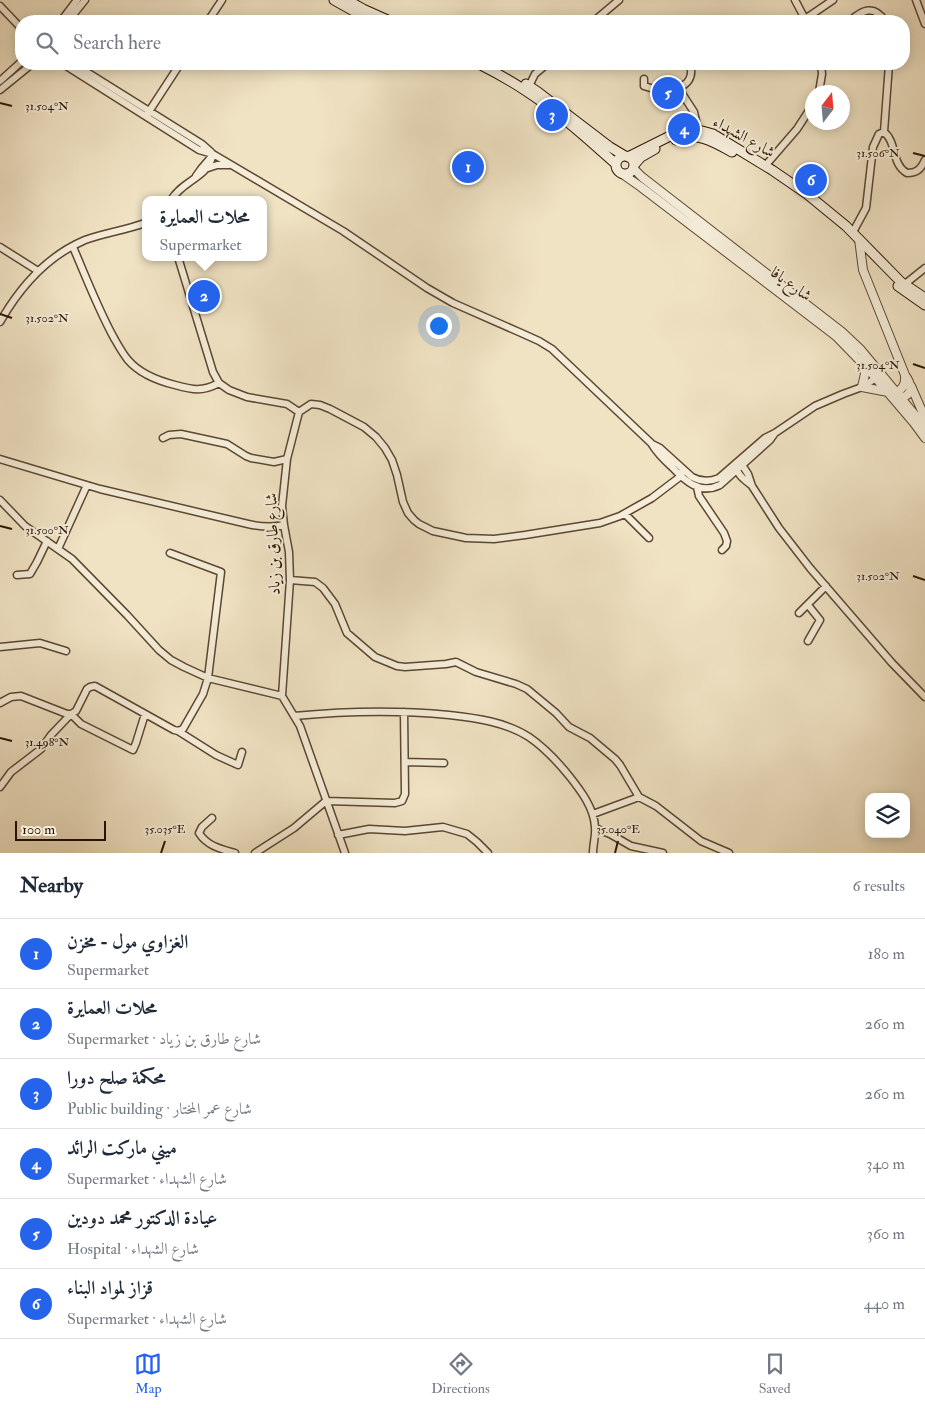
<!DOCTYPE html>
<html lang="en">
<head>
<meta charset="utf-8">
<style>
  :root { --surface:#fff; --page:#f2f2f3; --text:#1f2937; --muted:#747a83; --line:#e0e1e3; --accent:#2563eb }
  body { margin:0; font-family:"IM FELL Double Pica",Amiri,serif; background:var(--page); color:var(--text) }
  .controls { position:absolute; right:15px; bottom:15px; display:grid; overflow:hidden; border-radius:10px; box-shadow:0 2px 12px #0003 }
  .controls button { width:45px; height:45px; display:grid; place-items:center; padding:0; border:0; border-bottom:1px solid var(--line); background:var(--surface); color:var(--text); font:25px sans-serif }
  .compass { position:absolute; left:805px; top:85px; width:45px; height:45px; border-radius:50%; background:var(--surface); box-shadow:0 2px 12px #0003; rotate:16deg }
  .scale { position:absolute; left:15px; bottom:12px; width:91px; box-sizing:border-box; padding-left:5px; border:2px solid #2b1300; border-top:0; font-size:14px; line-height:18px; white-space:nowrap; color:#2b1300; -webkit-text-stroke:4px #f5edd9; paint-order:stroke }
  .you { position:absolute; left:438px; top:325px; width:18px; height:18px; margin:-12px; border:4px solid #fff; border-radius:50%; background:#1a73e8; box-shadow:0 0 0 8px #1a73e833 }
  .badge { display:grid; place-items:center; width:32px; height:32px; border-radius:50%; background:var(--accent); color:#fff; font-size:16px; font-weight:700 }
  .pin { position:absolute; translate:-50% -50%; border:2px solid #fff; box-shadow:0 1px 5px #0006 }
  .popup { position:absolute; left:142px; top:196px; width:125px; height:65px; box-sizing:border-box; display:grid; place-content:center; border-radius:10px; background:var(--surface); filter:drop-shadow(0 1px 4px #0005); font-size:16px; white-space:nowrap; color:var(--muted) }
  .popup b { font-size:19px; color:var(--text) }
  .popup::after { content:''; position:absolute; left:50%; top:100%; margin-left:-10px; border:10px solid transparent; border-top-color:var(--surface) }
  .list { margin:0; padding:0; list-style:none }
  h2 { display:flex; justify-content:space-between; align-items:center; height:65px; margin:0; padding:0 20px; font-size:21px }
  h2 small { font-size:16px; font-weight:400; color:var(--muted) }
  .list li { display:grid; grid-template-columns:32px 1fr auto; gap:15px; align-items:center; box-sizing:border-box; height:70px; padding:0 20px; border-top:1px solid var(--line) }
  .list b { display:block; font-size:19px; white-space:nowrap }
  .list p { margin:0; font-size:16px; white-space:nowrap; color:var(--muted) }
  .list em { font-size:16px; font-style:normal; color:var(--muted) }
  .icon { flex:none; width:28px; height:28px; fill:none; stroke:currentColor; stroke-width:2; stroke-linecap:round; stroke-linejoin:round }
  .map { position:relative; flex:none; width:925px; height:853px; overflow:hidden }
  .search { position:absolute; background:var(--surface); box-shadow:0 2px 12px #0003; left:15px; right:15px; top:15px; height:55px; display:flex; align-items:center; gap:12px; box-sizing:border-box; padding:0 18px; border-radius:20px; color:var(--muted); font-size:19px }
  .sheet { height:485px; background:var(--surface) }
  nav { display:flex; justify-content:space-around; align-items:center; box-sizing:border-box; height:70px; border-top:1px solid var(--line); background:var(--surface); font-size:14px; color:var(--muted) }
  nav a { display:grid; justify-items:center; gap:2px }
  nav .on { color:var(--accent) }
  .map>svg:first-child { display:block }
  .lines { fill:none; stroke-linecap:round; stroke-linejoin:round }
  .minor-casing { stroke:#5c4731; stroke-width:9 }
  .tertiary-casing { stroke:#5c4731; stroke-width:10 }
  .secondary-casing { stroke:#2b1300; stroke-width:11 }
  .minor { stroke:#f5edd9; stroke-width:6 }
  .tertiary { stroke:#f5edd9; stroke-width:8 }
  .secondary { stroke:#f5edd9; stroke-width:9 }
  .ticks { fill:none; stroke:#2b1300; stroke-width:2 }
  .labels { text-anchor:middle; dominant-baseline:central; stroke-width:4; stroke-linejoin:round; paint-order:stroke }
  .street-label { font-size:16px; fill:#2b1300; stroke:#f5edd9 }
  .ticks-label { font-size:12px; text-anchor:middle; fill:#2b1300; stroke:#f5edd9; stroke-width:4; stroke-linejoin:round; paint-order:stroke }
</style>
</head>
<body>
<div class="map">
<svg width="925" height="853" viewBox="0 0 925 853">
  <rect width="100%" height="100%" fill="#f0e3c4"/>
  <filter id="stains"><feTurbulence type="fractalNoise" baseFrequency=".004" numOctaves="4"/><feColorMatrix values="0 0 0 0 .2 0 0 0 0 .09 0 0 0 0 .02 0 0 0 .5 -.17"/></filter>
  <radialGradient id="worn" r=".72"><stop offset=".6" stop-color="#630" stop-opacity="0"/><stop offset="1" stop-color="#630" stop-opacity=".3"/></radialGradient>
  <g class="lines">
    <defs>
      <path id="minor" d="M 795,0 L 805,19
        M 916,0 L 925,24
        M 0,6 L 21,28
        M 61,21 L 77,0
        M 68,21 L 85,0
        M 208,21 L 222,0
        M 594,21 L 619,0
        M 806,21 L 805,19 L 833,0
        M 850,21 C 862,10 874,4 885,21
        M 63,64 L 199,150 L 213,154 L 343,231 L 427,288 L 453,303 L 519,332 L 539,341 L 552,349 L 651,443 C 657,453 664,460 672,467 C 685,481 700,495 720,485 L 770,440 L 775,433
        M 74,64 L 202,144 L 211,152
        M 644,79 L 644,86 C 662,93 698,92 690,64
        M 0,81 L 21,62
        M 529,86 L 535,74 L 547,64
        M 679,89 L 694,112 L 698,130
        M 0,90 L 32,64
        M 819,92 L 822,74 L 821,64
        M 148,113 L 180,64
        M 884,132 L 889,64
        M 765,166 L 797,129 L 812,106
        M 208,168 L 217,165 L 229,165
        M 196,176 L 201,169 L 213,155
        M 171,200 C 183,180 208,178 213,154
        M 853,232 L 866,208 L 873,147 L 879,134 L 884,132 C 897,142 891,164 907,173 C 917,173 921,169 925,160
        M 0,247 L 38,271
        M 73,247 C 86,277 98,309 114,338 C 118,345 123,354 128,360 C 140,374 159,381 175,385 C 193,390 202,392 219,383
        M 178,257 L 213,372 L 219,383 L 229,390 L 247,397 L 287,404 L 299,412 L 287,459 L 282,506 L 284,525 L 289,552 L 290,580 L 282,696 L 300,726 L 345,853
        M 905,284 L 925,268
        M 0,322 C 20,287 47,256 85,240 C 105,233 126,230 145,223
        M 299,412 L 311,404 L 320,405 L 330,409 L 364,427 L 376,437 L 385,448 L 392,460 L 397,475 L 403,502 L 408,513 L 414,520 L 419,524 L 433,531 L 466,538 L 494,539 L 525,535 L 600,523 L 620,516 L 652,498 L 681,476 L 683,469
        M 163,438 L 169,435 L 181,434 L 227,444 L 246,456 L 251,458 L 274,462 L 287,459
        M 652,444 L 660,448 L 692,477 C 701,482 710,482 719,478 L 765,438 L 775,433 L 815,406 L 843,394 L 862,387 L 876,378 L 880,378
        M 0,459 L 100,489 L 248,524 C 261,527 271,528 284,525
        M 736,463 L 742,465 L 748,474 L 752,486 L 779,528 L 810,568 L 892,663 L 925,697
        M 736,466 C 737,475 745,480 751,485
        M 697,487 L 699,496 L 724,533 L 727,541 L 726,546 L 722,550
        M 0,500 L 25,526 L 72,559 L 127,615 L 159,650 L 171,660 L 184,667 L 208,678 L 282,696
        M 625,514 L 649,538
        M 58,549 L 87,485
        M 17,575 L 30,574 L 37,562 L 47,541
        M 290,580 L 315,582 L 323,588 L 335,604 L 347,633 L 375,657 L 397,666 L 405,667 L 446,664 L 456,662 L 476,672 L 516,684 L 527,689 L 556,713 L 569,727 L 590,738 L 615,759 L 620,765 L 639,797 L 656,806 L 701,841 L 729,853
        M 799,613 L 826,586
        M 808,641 L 820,620 L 808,605
        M 0,647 L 40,643 L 66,651
        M 0,703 L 11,697 L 21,696 L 67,714 L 71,714 L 76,711 L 87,689 L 90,687 L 95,686 L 174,730 L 178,731 L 183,729 L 203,694 L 208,678 L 221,572 L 170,553
        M 294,716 C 346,711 397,710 449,715 C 476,718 506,722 529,737 C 545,748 558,762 570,777 C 581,791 594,808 595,827 C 596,835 593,844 593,853
        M 178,731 L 216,755 L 238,765 L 242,752
        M 405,762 L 444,763
        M 0,787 L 11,772 L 41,749 L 51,735 L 71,714 L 81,724 L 133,750 L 136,743 L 145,714
        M 593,814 L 639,797
        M 212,818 L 202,827 L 199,833 C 207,846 221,849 235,853
        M 595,828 L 610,834 L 631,846 L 663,853
        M 338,835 L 369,829 L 405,831 L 443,827 L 467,834 L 477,842 L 488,853
        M 255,853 L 294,828 L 326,801 L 395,803 L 402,801 L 405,794 L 404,712"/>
      <path id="tertiary" d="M 633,168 L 642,177 L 842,332 L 861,350 L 925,427
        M 621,173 L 641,187 L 836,336 L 868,369 L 914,423 L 925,438
        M 859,239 L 863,270 L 905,375 C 915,389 911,398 894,399 C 898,387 906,391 905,375
        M 863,364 L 865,374 L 862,387 L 888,392
        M 911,386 L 925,418"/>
      <path id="secondary" d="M 334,0 L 359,14 L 376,21
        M 347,0 L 363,9 L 390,21
        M 479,64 C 495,72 511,81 526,91 C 557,111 588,139 616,164
        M 526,84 L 538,92 L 610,147 L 625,156
        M 676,140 C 697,131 714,142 732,152
        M616 165a9 9 0 1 1 18 0a9 9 0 1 1-18 0Z
        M 628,157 L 672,135 L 686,131 L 695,129 L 713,134 L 772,170 L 807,194 L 846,226 L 901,282 L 925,298
        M 634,165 L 641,157 L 655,149
        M 898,286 L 925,305"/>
    </defs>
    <use href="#minor" class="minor-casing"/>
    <use href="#tertiary" class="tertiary-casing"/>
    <use href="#secondary" class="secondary-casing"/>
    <use href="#minor" class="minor"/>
    <use href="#tertiary" class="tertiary"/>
    <use href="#secondary" class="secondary"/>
  </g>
  <path class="ticks" d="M 0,103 L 12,106M 913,153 L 925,156M 0,314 L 12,318M 913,364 L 925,368M 0,526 L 12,529M 913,576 L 925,580M 0,738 L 12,741M 161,853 L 165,841M 615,853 L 618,841"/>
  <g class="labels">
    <g class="street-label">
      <text transform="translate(744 137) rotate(29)">شارع الشهداء</text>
      <text transform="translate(791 284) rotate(36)">شارع يافا</text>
      <text transform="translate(273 544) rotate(-92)">شارع طارق بن زياد</text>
    </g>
  </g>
  <g class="ticks-label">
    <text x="47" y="110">31.504°N</text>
    <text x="878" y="157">31.506°N</text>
    <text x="47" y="322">31.502°N</text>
    <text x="878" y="369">31.504°N</text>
    <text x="47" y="534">31.500°N</text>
    <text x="878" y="580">31.502°N</text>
    <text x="47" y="746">31.498°N</text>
    <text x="165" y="833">35.035°E</text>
    <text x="618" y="833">35.040°E</text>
  </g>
  <rect width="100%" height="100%" filter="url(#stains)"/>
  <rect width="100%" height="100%" fill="url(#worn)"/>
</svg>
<div class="controls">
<button><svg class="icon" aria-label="layers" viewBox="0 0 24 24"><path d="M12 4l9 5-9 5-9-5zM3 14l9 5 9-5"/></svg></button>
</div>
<svg class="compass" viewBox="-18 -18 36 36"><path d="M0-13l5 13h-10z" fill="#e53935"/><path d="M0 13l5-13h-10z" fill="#747a83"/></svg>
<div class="scale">100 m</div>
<div class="you"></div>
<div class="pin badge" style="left:468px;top:167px">1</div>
<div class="pin badge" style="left:204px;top:296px">2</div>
<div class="popup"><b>محلات العمايرة</b>Supermarket</div>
<div class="pin badge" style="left:552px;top:115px">3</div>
<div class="pin badge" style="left:684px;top:129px">4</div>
<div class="pin badge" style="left:668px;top:93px">5</div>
<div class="pin badge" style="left:811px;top:180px">6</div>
<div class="search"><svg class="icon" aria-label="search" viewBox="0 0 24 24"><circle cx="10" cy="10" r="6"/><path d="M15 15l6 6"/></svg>Search here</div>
</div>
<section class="sheet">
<h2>Nearby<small>6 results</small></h2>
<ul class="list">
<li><span class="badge">1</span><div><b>الغزاوي مول - مخزن</b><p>Supermarket</p></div><em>180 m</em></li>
<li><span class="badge">2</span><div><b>محلات العمايرة</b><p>Supermarket · شارع طارق بن زياد</p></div><em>260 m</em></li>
<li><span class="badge">3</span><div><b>محكمة صلح دورا</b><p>Public building · شارع عمر المختار</p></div><em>260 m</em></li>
<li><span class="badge">4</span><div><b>ميني ماركت الرائد</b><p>Supermarket · شارع الشهداء</p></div><em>340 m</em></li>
<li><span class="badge">5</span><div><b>عيادة الدكتور محمد دودين</b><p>Hospital · شارع الشهداء</p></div><em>360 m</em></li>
<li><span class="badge">6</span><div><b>قزاز لمواد البناء</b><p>Supermarket · شارع الشهداء</p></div><em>440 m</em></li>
</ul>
</section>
<nav>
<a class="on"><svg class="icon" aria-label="map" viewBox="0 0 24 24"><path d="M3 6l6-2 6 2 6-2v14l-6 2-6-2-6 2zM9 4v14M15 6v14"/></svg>Map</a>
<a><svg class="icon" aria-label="directions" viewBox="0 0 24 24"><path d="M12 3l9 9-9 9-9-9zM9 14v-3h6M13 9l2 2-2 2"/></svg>Directions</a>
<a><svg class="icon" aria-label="saved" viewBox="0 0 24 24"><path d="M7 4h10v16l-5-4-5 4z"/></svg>Saved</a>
</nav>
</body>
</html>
